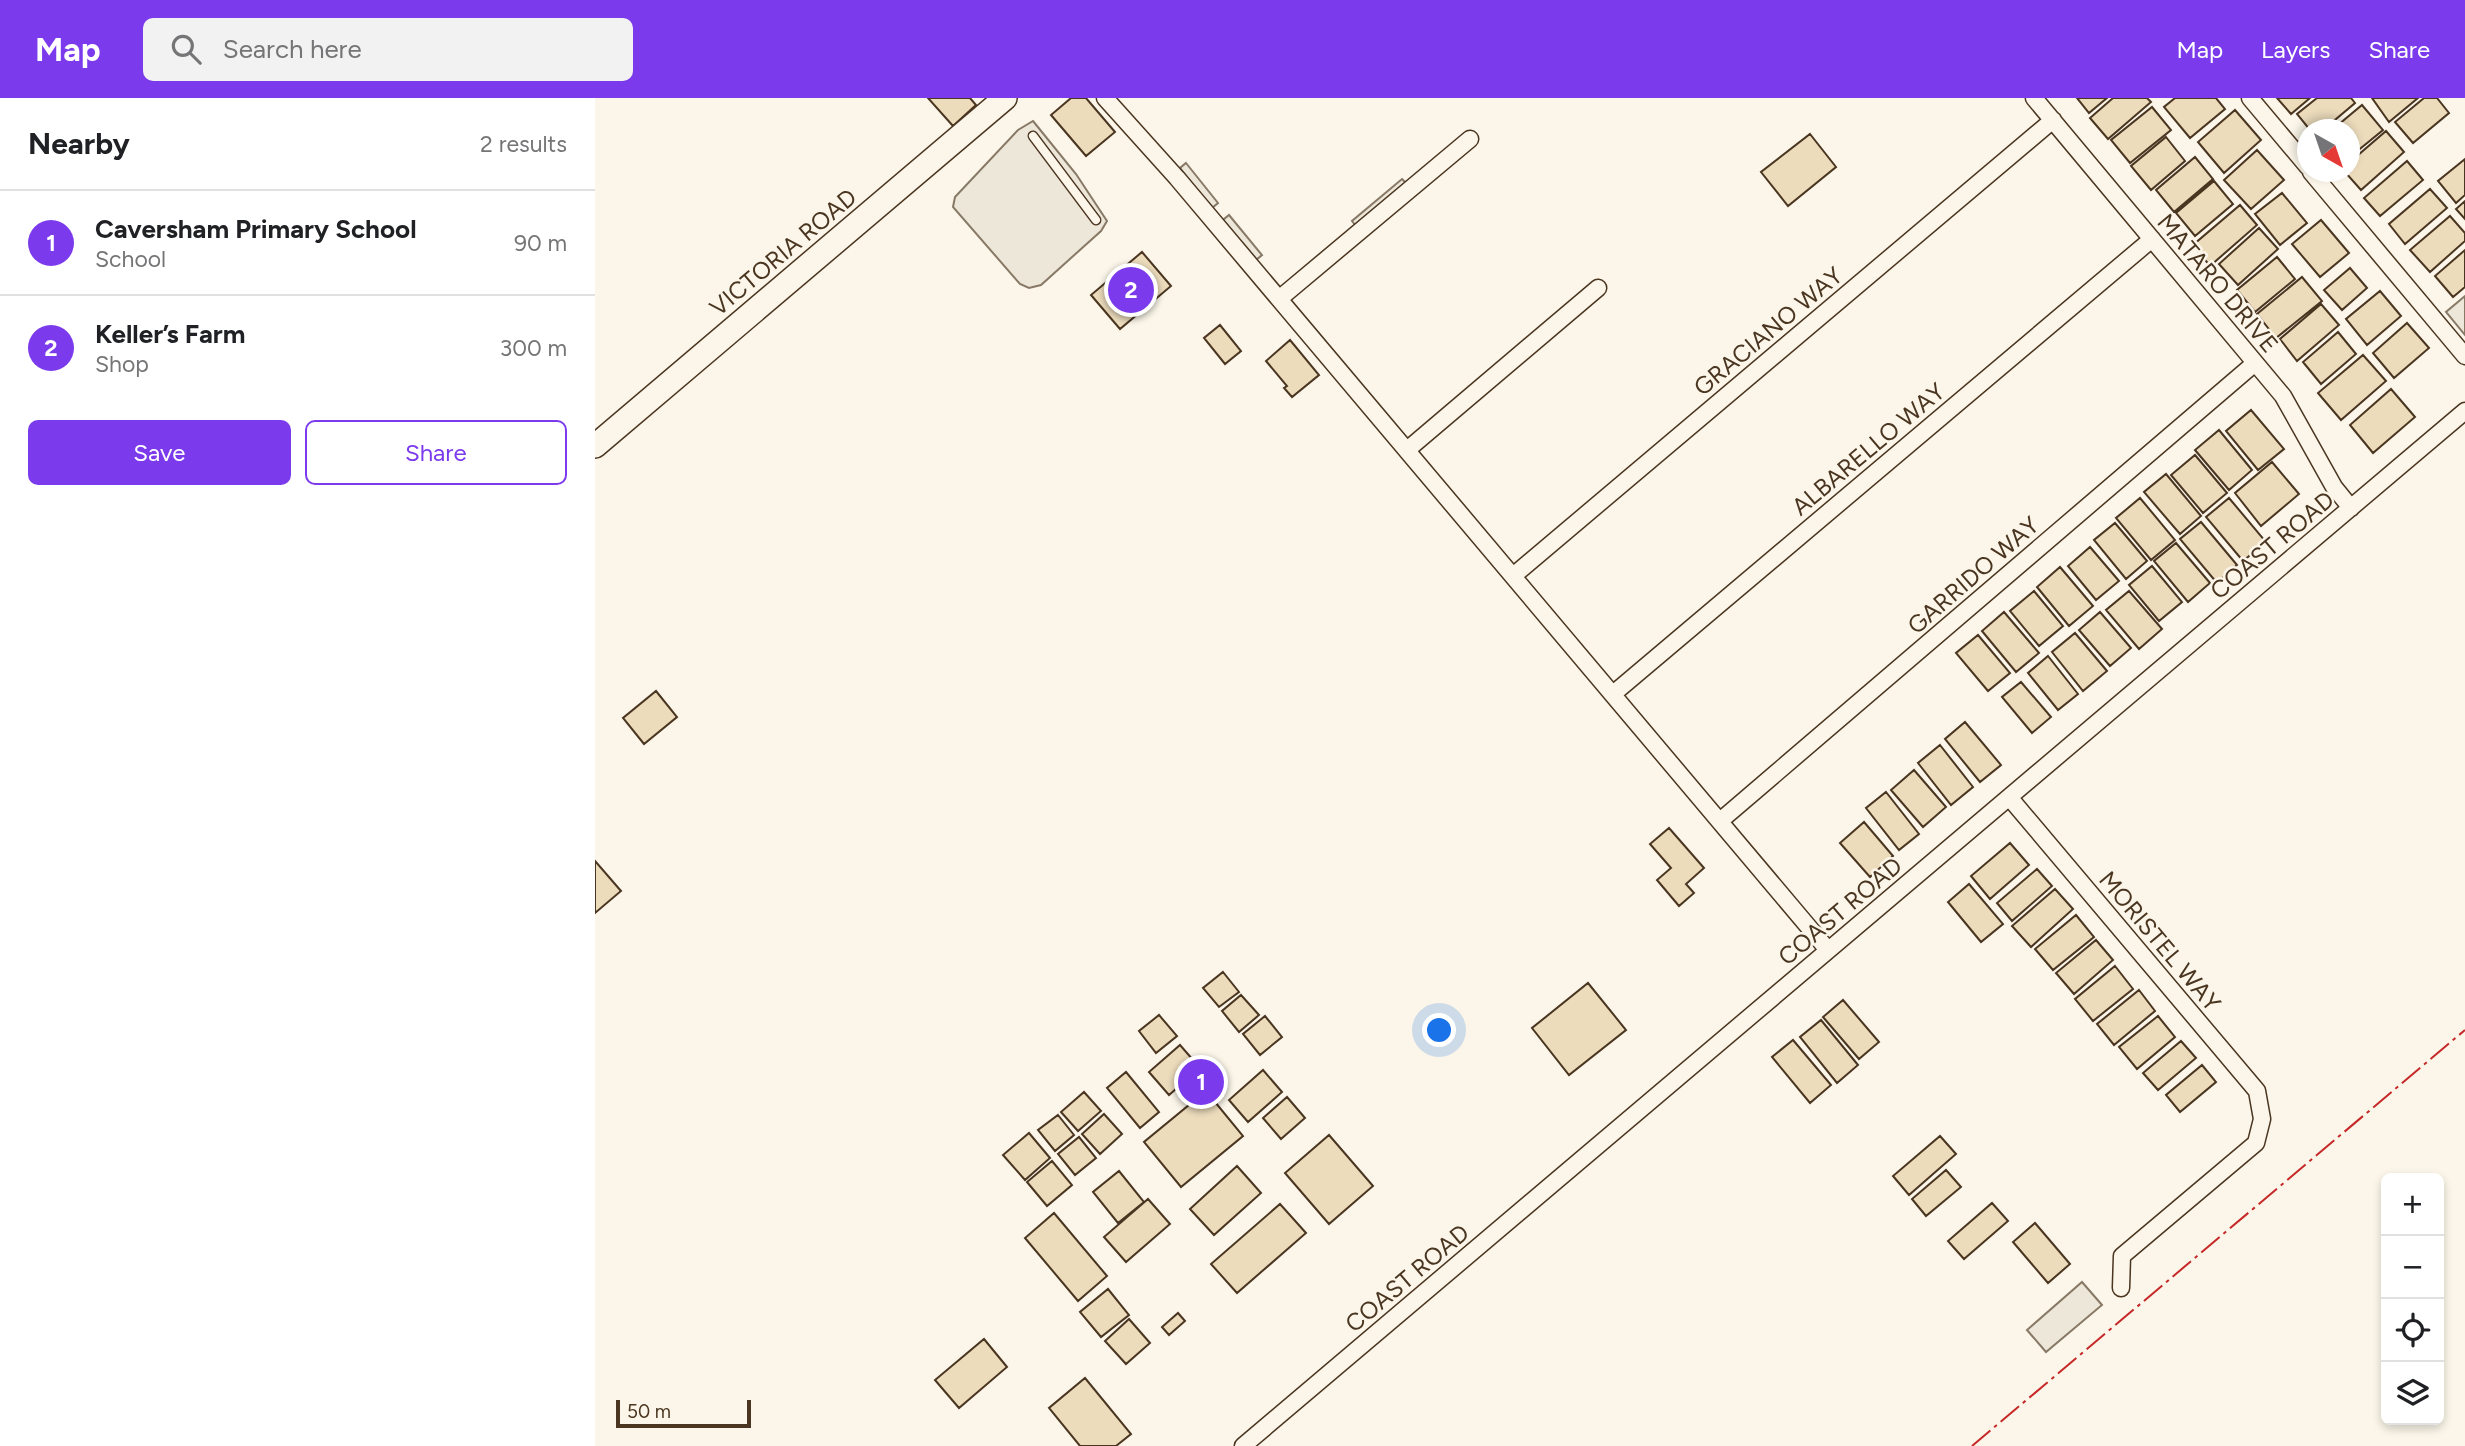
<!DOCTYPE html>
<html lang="en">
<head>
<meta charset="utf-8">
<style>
  :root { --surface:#fff; --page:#f2f2f2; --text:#202124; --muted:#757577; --line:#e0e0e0; --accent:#7c3aed }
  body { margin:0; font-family:Figtree,sans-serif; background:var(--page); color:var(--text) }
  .controls { position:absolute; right:21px; bottom:21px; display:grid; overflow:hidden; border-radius:10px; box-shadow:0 4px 10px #0003 }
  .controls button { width:63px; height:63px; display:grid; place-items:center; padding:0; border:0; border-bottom:2px solid var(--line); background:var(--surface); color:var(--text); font:35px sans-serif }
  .compass { position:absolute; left:1702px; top:21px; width:63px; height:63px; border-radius:50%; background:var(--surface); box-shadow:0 4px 10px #0003; rotate:140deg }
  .scale { position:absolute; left:21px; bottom:18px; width:135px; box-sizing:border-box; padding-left:7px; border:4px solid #4a3520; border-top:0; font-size:19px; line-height:24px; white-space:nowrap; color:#4a3520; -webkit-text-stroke:5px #fbf6e9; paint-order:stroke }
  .you { position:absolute; left:845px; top:933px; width:24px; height:24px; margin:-18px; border:5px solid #fff; border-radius:50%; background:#1a73e8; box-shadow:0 0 0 10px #1a73e833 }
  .badge { display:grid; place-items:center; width:46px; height:46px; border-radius:50%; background:var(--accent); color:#fff; font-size:23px; font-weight:700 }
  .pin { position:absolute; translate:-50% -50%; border:4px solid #fff; box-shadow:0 2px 7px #0006 }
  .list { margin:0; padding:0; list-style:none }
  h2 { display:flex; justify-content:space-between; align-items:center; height:91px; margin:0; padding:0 28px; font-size:30px }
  h2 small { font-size:23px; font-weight:400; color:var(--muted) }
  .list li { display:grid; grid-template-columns:46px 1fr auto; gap:21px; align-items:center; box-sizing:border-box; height:105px; padding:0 28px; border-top:2px solid var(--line) }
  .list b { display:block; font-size:26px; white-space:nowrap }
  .list p { margin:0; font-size:23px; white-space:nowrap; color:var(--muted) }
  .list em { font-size:23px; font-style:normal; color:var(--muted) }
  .actions { display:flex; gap:14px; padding:21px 28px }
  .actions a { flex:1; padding:16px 0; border:2px solid var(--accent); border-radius:10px; text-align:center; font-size:24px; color:var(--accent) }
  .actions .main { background:var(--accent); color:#fff }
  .icon { flex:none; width:38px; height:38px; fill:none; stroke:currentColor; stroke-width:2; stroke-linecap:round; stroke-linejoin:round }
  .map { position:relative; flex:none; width:1870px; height:1348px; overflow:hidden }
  header { display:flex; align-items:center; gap:42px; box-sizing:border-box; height:98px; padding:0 35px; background:var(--accent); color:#fff }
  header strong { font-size:33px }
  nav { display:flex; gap:38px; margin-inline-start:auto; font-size:24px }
  .search { width:490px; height:63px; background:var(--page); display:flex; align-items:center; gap:18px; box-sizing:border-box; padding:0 24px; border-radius:10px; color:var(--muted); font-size:26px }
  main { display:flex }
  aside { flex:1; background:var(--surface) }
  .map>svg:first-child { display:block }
  .parking { fill:#ede7d9; stroke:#887966; stroke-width:2 }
  .building { fill:#ecdcbc; stroke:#4a3520; stroke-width:2 }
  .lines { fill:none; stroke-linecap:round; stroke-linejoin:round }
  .lane-casing { stroke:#4a3520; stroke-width:11 }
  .street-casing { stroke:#4a3520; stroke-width:19 }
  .secondary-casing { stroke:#4a3520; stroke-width:26 }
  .lane { stroke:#fbf6e9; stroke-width:8 }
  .street { stroke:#fbf6e9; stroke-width:16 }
  .secondary { stroke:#fbf6e9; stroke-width:23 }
  .power { stroke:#c62828; stroke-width:2; stroke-dasharray:24 5 3.5 5; stroke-linecap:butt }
  .labels { text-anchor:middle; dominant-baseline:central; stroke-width:5; stroke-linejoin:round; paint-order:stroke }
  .street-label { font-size:24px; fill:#4a3520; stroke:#fbf6e9 }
</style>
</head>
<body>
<header>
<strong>Map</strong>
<div class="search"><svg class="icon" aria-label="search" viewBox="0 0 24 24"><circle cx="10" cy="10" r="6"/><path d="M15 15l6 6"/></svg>Search here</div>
<nav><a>Map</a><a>Layers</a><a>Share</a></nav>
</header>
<main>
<aside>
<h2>Nearby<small>2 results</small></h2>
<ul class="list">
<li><span class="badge">1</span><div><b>Caversham Primary School</b><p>School</p></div><em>90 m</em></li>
<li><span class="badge">2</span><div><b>Keller’s Farm</b><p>Shop</p></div><em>300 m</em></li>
</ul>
<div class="actions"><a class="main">Save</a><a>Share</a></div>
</aside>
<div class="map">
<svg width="1870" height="1348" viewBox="0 0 1870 1348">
  <rect width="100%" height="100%" fill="#fbf6e9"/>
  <path class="parking" d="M 438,23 L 481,76 L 512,123 L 506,133 L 446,187 L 434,190 L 425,186 L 358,109 L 360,99 L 423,32 Z
    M 591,65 L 623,105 L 617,110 L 585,70 Z
    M 807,81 L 812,86 L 761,128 L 757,123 Z
    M 634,117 L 667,157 L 661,162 L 628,122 Z
    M 1870,198 L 1870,237 L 1851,214 Z
    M 1487,1184 L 1507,1207 L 1451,1254 L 1432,1232 Z"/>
  <path class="building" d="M 333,0 L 375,0 L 381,7 L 358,28 Z
    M 476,0 L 491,0 L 520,34 L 491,58 L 456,17 Z
    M 1482,0 L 1512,0 L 1494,15 Z
    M 1518,0 L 1552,0 L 1556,4 L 1513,41 L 1495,20 Z
    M 1580,0 L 1621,0 L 1630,11 L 1595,40 L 1569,9 Z
    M 1682,0 L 1715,0 L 1696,16 Z
    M 1722,0 L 1756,0 L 1760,5 L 1728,32 L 1715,32 L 1702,16 Z
    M 1777,0 L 1823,0 L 1794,24 Z
    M 1829,0 L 1842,0 L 1854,15 L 1818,45 L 1800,24 Z
    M 1767,7 L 1788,32 L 1755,59 L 1755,32 L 1737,32 Z
    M 1557,9 L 1576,32 L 1535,65 L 1516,42 Z
    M 1640,12 L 1666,42 L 1629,75 L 1603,44 Z
    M 1791,33 L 1809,54 L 1766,92 L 1750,74 L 1755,74 L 1755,64 Z
    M 1215,36 L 1241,69 L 1193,108 L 1166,74 Z
    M 1571,39 L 1590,63 L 1556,92 L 1536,68 Z
    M 1662,52 L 1689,82 L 1656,111 L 1629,82 Z
    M 1600,59 L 1618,81 L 1579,114 L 1561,92 Z
    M 1870,61 L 1870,97 L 1861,105 L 1843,83 Z
    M 1812,63 L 1828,82 L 1785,118 L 1769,100 Z
    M 1619,83 L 1638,106 L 1600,138 L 1581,115 Z
    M 1835,91 L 1852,110 L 1810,146 L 1794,126 Z
    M 1687,95 L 1712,125 L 1685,147 L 1660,116 Z
    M 1870,103 L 1870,121 L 1861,111 Z
    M 1645,107 L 1662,127 L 1615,168 L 1598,147 Z
    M 1855,118 L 1870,135 L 1870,143 L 1835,174 L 1815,152 Z
    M 1726,122 L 1754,155 L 1725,179 L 1697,146 Z
    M 1664,130 L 1683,151 L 1643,187 L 1624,166 Z
    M 1870,152 L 1870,189 L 1858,199 L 1840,178 Z
    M 547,154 L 576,188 L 525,231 L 496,197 Z
    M 1682,159 L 1700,181 L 1660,214 L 1642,192 Z
    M 1755,170 L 1772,190 L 1747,212 L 1729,192 Z
    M 1707,179 L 1727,203 L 1681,240 L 1662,216 Z
    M 1785,193 L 1806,218 L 1772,247 L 1751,221 Z
    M 1726,206 L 1744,227 L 1702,263 L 1685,241 Z
    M 1812,225 L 1834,250 L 1799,280 L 1778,255 Z
    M 625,227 L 646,253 L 630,266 L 609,240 Z
    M 1743,234 L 1761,256 L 1726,286 L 1708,264 Z
    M 695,242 L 724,277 L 697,299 L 689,290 L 692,288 L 671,263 Z
    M 1768,257 L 1791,283 L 1746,322 L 1723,295 Z
    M 1796,291 L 1820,319 L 1778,355 L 1755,327 Z
    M 1656,312 L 1689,351 L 1663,372 L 1631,333 Z
    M 1624,332 L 1657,372 L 1634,392 L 1600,352 Z
    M 1600,357 L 1632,395 L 1608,415 L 1576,377 Z
    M 1677,364 L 1704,396 L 1666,428 L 1640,395 Z
    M 1571,376 L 1606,418 L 1585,436 L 1549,394 Z
    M 1545,400 L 1580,442 L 1556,462 L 1521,420 Z
    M 1634,400 L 1671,444 L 1648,463 L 1611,419 Z
    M 1606,424 L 1642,467 L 1622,485 L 1585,441 Z
    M 1520,425 L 1552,463 L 1531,481 L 1499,442 Z
    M 1581,445 L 1615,485 L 1593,504 L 1559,463 Z
    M 1495,449 L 1524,483 L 1501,502 L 1473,468 Z
    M 1557,468 L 1587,504 L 1564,523 L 1534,487 Z
    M 1465,469 L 1498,508 L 1474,528 L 1442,489 Z
    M 1439,493 L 1468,528 L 1444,548 L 1415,513 Z
    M 1534,493 L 1567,531 L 1544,551 L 1511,512 Z
    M 1409,514 L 1444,555 L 1421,574 L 1387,533 Z
    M 1505,514 L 1536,550 L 1515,568 L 1484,532 Z
    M 1480,535 L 1512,573 L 1488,593 L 1457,554 Z
    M 1383,537 L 1415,575 L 1393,593 L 1361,555 Z
    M 1453,558 L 1483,596 L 1463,612 L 1433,575 Z
    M 1426,584 L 1456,619 L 1437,635 L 1407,599 Z
    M 61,593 L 82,619 L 49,646 L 28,620 Z
    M 1370,624 L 1406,667 L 1385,684 L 1350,641 Z
    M 1345,647 L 1378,689 L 1356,707 L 1323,665 Z
    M 1319,672 L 1351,709 L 1328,729 L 1296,692 Z
    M 1291,694 L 1324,736 L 1304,752 L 1271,710 Z
    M 1269,724 L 1298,758 L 1275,779 L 1245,745 Z
    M 1074,730 L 1109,770 L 1091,786 L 1099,795 L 1084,808 L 1062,782 L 1076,770 L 1055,746 Z
    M 1415,745 L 1434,767 L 1395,801 L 1376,778 Z
    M 0,763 L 26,793 L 0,815 Z
    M 1442,771 L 1457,788 L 1417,823 L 1402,805 Z
    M 1374,786 L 1408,826 L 1386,844 L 1353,804 Z
    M 1460,791 L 1478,811 L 1436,849 L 1417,828 Z
    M 1481,817 L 1499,839 L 1458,872 L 1440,851 Z
    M 1501,842 L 1518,862 L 1479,896 L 1461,875 Z
    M 1520,868 L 1538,891 L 1498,923 L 1480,901 Z
    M 628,874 L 644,894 L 624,909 L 608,890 Z
    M 993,885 L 1031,932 L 974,977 L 937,930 Z
    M 1544,892 L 1560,913 L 1519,947 L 1502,926 Z
    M 646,897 L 664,917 L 644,934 L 627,913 Z
    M 1248,902 L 1284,944 L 1264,961 L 1228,919 Z
    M 564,917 L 582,938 L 561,955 L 544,933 Z
    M 670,918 L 687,939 L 665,957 L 648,936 Z
    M 1563,918 L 1580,939 L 1542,971 L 1524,949 Z
    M 1226,922 L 1263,967 L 1242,985 L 1205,939 Z
    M 1198,942 L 1236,987 L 1215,1005 L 1177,959 Z
    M 1586,943 L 1601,960 L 1563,992 L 1548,975 Z
    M 585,947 L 605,970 L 574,997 L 554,974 Z
    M 1607,967 L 1621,984 L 1585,1014 L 1571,997 Z
    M 668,972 L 687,994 L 653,1024 L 634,1002 Z
    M 531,974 L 564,1014 L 545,1030 L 512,990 Z
    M 611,993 L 648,1038 L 586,1089 L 549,1044 Z
    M 489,994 L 506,1013 L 483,1033 L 466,1014 Z
    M 692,999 L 710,1020 L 686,1041 L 668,1020 Z
    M 509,1016 L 527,1036 L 505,1056 L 487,1036 Z
    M 463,1017 L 479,1037 L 460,1053 L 443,1032 Z
    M 434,1035 L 455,1060 L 430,1082 L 408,1057 Z
    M 734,1037 L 778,1088 L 734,1126 L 690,1075 Z
    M 1345,1038 L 1361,1056 L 1314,1097 L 1298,1078 Z
    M 484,1039 L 501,1060 L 480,1077 L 463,1056 Z
    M 457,1063 L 477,1087 L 452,1108 L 432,1084 Z
    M 642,1068 L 666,1095 L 619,1137 L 595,1111 Z
    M 1351,1072 L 1366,1089 L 1331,1118 L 1317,1101 Z
    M 524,1073 L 549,1104 L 523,1125 L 498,1094 Z
    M 553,1101 L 575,1126 L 531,1164 L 509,1139 Z
    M 1397,1105 L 1413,1123 L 1369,1161 L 1353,1143 Z
    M 685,1106 L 711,1135 L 642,1195 L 616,1166 Z
    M 459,1115 L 512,1178 L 483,1203 L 430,1140 Z
    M 1440,1125 L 1475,1166 L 1453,1185 L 1418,1144 Z
    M 513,1191 L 534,1217 L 506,1239 L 485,1214 Z
    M 583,1215 L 590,1223 L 574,1237 L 567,1229 Z
    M 534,1221 L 555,1245 L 531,1266 L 510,1243 Z
    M 389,1241 L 412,1269 L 364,1310 L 340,1282 Z
    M 490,1280 L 536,1336 L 521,1348 L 485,1348 L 454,1310 Z"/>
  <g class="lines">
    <defs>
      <path id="lane" d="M 438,38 L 501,122"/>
      <path id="street" d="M 510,0 L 582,80 L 1233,852
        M 1439,0 L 1688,298 L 1739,389 L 1756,410
        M 1655,0 L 1713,69
        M 1716,74 L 1870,258
        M 684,201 L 875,41
        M 812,352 L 1003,190
        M 918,478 L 1458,22
        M 1018,596 L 1557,141
        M 1414,699 L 1662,993 L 1667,1021 L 1661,1045 L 1527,1158 L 1526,1190
        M 1125,723 L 1660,265
        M 648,1348 L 1870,313"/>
      <path id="secondary" d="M 0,348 L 410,0"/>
    </defs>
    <use href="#lane" class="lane-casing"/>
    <use href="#street" class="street-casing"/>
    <use href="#secondary" class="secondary-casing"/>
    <use href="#lane" class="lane"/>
    <use href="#street" class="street"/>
    <use href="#secondary" class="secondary"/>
    <path class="power" d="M 1377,1348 L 1870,932"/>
  </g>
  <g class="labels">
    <g class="street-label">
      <text transform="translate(188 154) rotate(-40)">VICTORIA ROAD</text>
      <text transform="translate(1623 185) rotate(50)">MATARO DRIVE</text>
      <text transform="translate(1173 233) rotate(-40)">GRACIANO WAY</text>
      <text transform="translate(1273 351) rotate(-40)">ALBARELLO WAY</text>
      <text transform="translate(1677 447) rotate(-40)">COAST ROAD</text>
      <text transform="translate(1378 477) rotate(-41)">GARRIDO WAY</text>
      <text transform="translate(1245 813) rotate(-40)">COAST ROAD</text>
      <text transform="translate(1565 843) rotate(50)">MORISTEL WAY</text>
      <text transform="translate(812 1180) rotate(-40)">COAST ROAD</text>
    </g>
  </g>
</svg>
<div class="controls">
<button>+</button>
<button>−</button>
<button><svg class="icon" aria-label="locate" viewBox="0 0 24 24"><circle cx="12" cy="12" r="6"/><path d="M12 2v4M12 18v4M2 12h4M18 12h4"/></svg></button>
<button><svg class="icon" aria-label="layers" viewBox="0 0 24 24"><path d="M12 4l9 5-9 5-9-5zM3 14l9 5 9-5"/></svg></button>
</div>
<svg class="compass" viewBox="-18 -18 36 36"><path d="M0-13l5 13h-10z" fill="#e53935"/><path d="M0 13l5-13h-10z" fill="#757577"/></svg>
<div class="scale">50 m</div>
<div class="you"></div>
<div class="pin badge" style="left:606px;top:984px">1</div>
<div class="pin badge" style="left:536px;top:192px">2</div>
</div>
</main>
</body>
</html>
